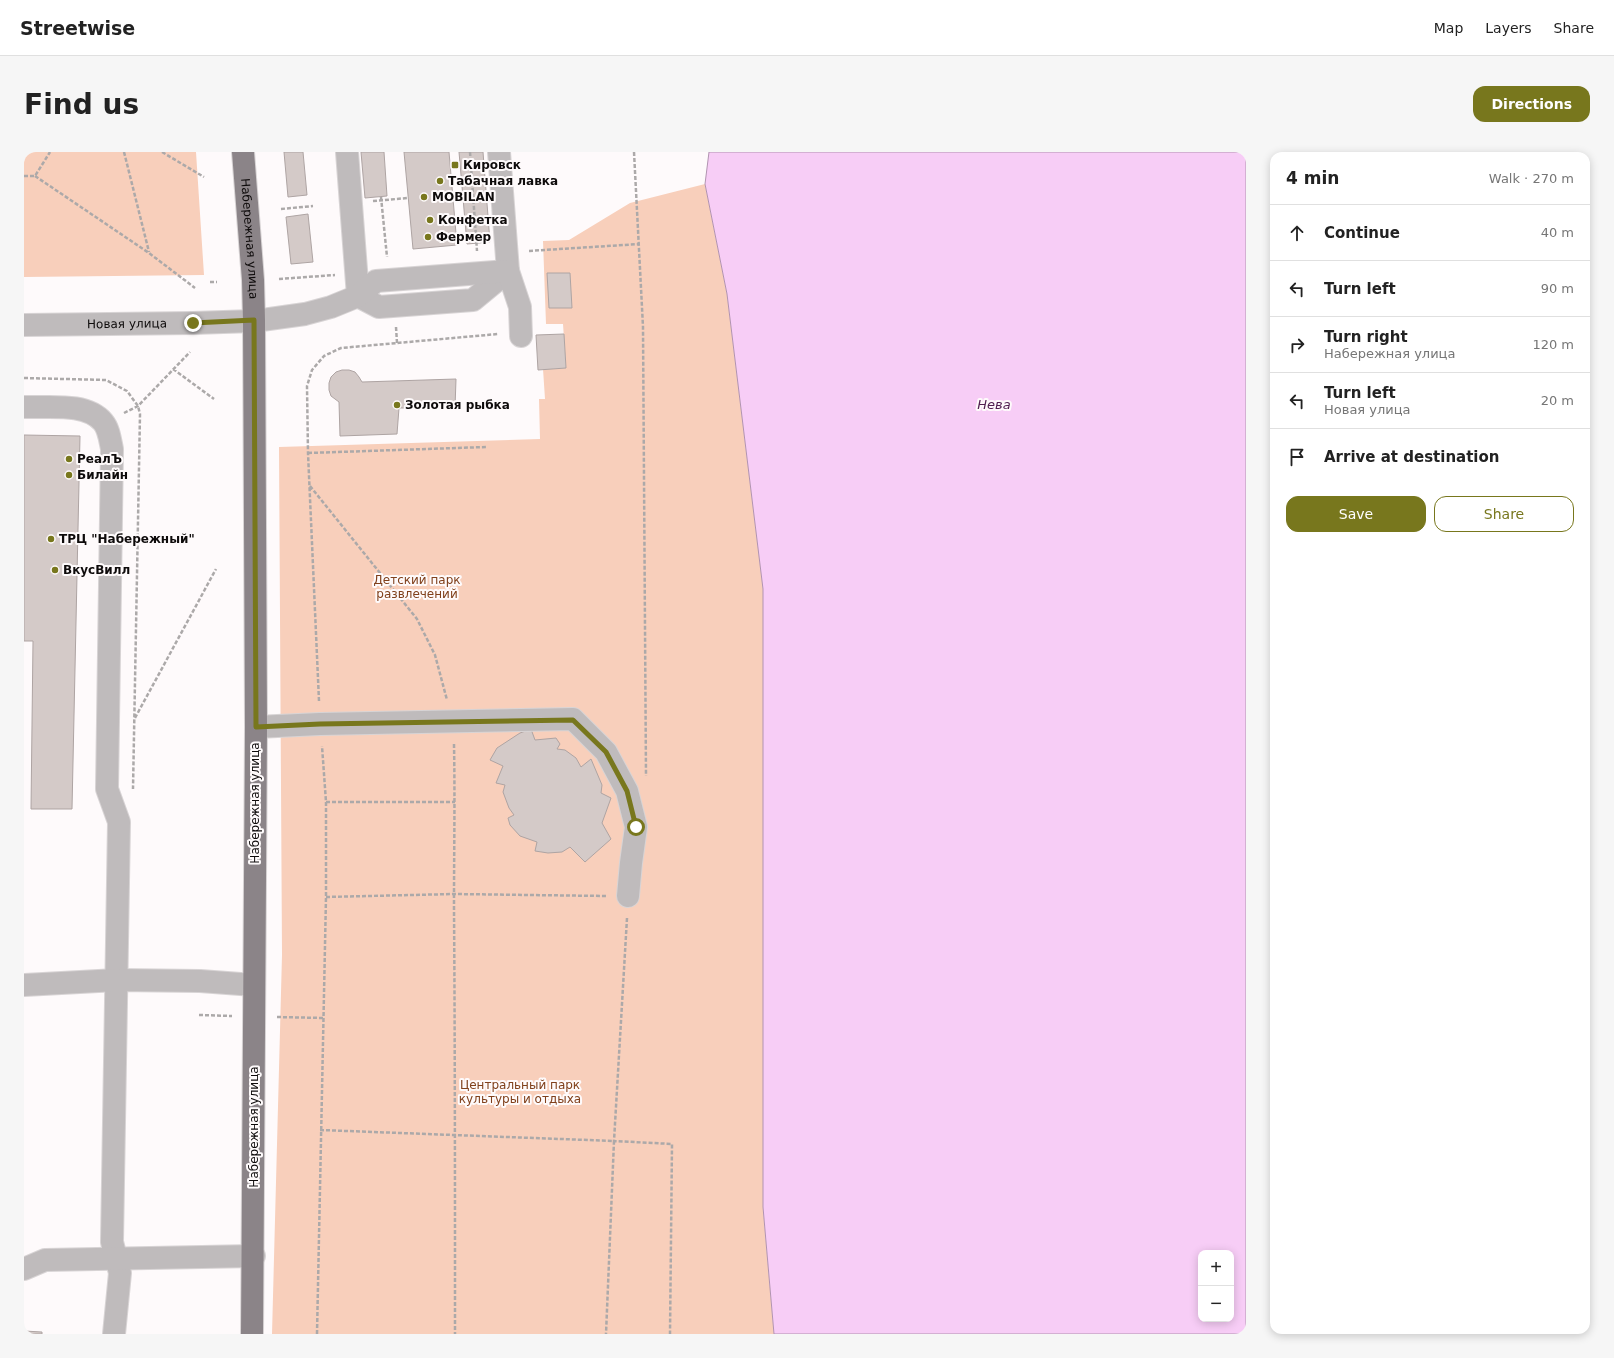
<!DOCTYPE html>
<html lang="en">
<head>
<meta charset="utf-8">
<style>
  :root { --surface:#fff; --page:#f6f6f6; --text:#222; --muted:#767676; --line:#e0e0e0; --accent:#78771d }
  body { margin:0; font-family:"DejaVu Sans",sans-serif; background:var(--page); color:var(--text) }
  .controls { position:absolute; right:12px; bottom:12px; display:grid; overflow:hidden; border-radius:8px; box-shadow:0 2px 10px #0003 }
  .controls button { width:36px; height:36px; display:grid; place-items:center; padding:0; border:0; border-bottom:1px solid var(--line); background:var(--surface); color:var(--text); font:20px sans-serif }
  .stop { position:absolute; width:12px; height:12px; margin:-9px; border:3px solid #78771d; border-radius:50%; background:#fff }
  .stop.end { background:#78771d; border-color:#fff; box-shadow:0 1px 4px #0008 }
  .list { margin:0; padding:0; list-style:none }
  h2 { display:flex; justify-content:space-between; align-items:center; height:52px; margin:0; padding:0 16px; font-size:17px }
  h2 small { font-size:13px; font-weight:400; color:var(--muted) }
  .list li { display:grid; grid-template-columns:26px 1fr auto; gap:12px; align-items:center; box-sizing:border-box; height:56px; padding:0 16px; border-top:1px solid var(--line) }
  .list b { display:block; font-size:15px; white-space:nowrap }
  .list p { margin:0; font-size:13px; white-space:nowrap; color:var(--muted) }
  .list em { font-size:13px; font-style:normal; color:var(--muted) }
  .actions { display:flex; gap:8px; padding:12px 16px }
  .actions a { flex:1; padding:9px 0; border:1px solid var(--accent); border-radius:12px; text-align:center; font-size:14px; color:var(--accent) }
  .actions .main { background:var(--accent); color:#fff }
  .icon { flex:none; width:22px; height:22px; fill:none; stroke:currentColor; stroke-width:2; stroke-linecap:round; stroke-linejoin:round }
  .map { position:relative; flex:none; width:1222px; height:1182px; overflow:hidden; border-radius:12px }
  header { display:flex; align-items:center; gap:24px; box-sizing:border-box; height:56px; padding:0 20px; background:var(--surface); border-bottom:1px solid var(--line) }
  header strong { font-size:19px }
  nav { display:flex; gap:22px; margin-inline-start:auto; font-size:14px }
  .intro { display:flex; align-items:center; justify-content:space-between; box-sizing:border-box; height:96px; padding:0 24px }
  h1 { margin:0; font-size:28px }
  .button { padding:10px 18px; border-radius:12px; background:var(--accent); color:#fff; font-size:14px; font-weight:700 }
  main { display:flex; gap:24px; padding:0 24px }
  aside { flex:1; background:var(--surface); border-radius:12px; box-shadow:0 2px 10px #0003 }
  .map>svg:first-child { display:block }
  .green { fill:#f8cfbb }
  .water { fill:#f7cdf6; stroke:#b193b0; fill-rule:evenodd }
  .building { fill:#d4cac8; stroke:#aea4a3 }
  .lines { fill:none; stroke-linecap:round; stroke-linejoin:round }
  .minor-casing { stroke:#d8d4d5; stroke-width:24 }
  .major-casing { stroke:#d8d4d5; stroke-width:24 }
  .path { stroke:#aca9a9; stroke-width:2.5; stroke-dasharray:4 2; stroke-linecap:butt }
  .minor { stroke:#bfbbbc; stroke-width:22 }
  .major { stroke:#8b8488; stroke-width:22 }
  .route { stroke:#78771d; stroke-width:5 }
  .poi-dot { fill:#78771d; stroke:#fefafb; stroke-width:1.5 }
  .labels { text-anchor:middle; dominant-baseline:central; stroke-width:4; stroke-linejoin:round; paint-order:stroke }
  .poi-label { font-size:12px; font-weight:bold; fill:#0e0b0b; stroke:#fefafb; text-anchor:start }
  .street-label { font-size:12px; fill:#0e0b0b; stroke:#fefafb }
  .park-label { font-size:12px; fill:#80401b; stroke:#fefafb }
  .water-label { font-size:13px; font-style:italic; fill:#512051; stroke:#fefafb }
</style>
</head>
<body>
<header>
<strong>Streetwise</strong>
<nav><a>Map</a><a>Layers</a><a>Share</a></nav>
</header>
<div class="intro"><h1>Find us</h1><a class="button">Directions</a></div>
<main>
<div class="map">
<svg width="1222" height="1182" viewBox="0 0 1222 1182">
  <rect width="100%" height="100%" fill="#fefafb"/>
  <path class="green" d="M 0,0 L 172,0 L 180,123 L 0,125 Z
    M 681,32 L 703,142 L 739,436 L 739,1055 L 750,1182 L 248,1182 L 258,803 L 255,295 L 516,287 L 515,247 L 521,247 L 519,217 L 542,216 L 539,172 L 522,172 L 519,89 L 545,88 L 606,51 Z"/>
  <path class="water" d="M 685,0 L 1222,0 L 1222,1182 L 750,1182 L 739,1055 L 739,437 L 703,142 L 681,32 ZM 1177,1101 L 1207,1101 L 1207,1167 L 1177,1167 Z"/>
  <path class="building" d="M 260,0 L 279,0 L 283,43 L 264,45 Z
    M 337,0 L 360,0 L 363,44 L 341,46 Z
    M 380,0 L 425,0 L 433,93 L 389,97 Z
    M 435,0 L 459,0 L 466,90 L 443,92 Z
    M 284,62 L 289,110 L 267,112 L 262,65 Z
    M 523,121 L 546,121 L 548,156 L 525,156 Z
    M 540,182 L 542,216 L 514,218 L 512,183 Z
    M 318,218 L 325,218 L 331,220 L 335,225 L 338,230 L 432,227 L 431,256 L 375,256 L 373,282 L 316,284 L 315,250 L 307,244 L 305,238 L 305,231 L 307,225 L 312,220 Z
    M 0,283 L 56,284 L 48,657 L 7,657 L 9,489 L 0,489 Z
    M 507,577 L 511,588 L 532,586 L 536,592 L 533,597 L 541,598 L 552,606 L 557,615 L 567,607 L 578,633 L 577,641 L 587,646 L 578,671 L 587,687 L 561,710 L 546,695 L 538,700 L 524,701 L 511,699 L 513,690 L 496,684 L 486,673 L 484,666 L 490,663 L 485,656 L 479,640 L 481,633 L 472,631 L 479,614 L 466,608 L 473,596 L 496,581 Z
    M 0,1179 L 18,1180 L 18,1182 L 0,1182 Z"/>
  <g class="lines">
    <defs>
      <g id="minor">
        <path d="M 323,0 L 334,144"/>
        <path d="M 334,144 L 355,155 L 449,148 L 484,119 L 475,0"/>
        <path id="s1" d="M 0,173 L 169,171 L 230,169 L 281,162 L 307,155 L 334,144 L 352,129 L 484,119 L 496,155 L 497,184"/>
        <path d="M 0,255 C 25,256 62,250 79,270 C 85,277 86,288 88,297 L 83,637 L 95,670 L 88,1090 L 96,1121 L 90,1182"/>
        <path d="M 232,575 L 296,572 L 549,567 L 582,600 L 603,639 L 612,675 L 607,711 L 604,744"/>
        <path d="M 0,833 L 93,828 L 176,829 L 230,833"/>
        <path d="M 0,1117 L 21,1108 L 230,1104"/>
      </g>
      <g id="major">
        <path id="s2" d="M 219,0 L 229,128 L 230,169 L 232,575 L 228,1182"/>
      </g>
    </defs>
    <use href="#minor" class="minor-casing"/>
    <use href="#major" class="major-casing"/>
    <path class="path" d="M 100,0 L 125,100
      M 138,0 L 180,25
      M 446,0 L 453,99
      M 610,0 L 619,175 L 622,624
      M 0,24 L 11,24 L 26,0
      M 11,24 L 125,101 L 171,136
      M 429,42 L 449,40
      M 357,45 L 363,105
      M 349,49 L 384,46
      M 257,57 L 289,54
      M 505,99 L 615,92
      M 255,127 L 311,123
      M 186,130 L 193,130
      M 372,175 L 373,191
      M 149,217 L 190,247
      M 0,226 L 82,228 L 103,239 L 114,254 L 116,262 L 109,637
      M 100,261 L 114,254 L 166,200
      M 284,301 L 462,295
      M 286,334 L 393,467 L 411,503 L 423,548
      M 295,549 L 284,301 L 283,234 L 288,218 L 300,204 L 317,196 L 474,182
      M 111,566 L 192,417
      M 430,592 C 431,647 430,701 430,755 C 431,898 431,1040 431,1182
      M 302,650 L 431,650
      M 302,745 L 430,742 L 582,744
      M 603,766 L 590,989 L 648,992 L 646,1182
      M 175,863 L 208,864
      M 253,865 L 299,866
      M 296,978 L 590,989 L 582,1182
      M 293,1182 L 302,745 L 302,650 L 298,594"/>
    <use href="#minor" class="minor"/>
    <use href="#major" class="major"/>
  </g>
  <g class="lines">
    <path class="route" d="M 169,171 L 230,168 L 232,575 L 296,572 L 549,568 L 582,600 L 603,639 L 612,675"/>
  </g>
  <g class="poi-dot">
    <rect x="427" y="9" width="8" height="8" rx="2"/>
    <circle cx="416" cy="29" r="4"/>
    <circle cx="400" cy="45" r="4"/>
    <circle cx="406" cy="68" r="4"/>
    <circle cx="404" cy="85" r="4"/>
    <circle cx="373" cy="253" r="4"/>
    <circle cx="45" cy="307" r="4"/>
    <circle cx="45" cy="323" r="4"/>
    <circle cx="27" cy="387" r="4"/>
    <circle cx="31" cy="418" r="4"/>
  </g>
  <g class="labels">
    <g class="poi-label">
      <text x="439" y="13">Кировск</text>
      <text x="424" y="29">Табачная лавка</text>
      <text x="408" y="45">MOBILAN</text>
      <text x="414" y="68">Конфетка</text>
      <text x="412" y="85">Фермер</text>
      <text x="381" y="253">Золотая рыбка</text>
      <text x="53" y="307">РеалЪ</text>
      <text x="53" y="323">Билайн</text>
      <text x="35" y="387">ТРЦ "Набережный"</text>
      <text x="39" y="418">ВкусВилл</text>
    </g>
    <g class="street-label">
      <text stroke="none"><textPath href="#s2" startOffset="87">Набережная улица</textPath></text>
      <text stroke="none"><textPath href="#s1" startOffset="103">Новая улица</textPath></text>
      <text transform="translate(231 651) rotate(-90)">Набережная улица</text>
      <text transform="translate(230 975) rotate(-90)">Набережная улица</text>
    </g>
    <g class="park-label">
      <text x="393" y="428">Детский парк<tspan x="393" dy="14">развлечений</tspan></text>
      <text x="496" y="933">Центральный парк<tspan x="496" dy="14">культуры и отдыха</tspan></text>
    </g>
    <g class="water-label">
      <text x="970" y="252">Нева</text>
    </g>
  </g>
</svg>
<div class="controls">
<button>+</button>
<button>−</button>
</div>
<div class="stop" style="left:612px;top:675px"></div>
<div class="stop end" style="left:169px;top:171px"></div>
</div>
<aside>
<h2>4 min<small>Walk · 270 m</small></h2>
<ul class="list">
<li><svg class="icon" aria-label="ahead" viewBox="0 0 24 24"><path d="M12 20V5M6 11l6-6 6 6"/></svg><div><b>Continue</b></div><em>40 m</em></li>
<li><svg class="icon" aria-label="left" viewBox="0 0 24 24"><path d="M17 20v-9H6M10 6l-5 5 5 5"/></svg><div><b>Turn left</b></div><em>90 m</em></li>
<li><svg class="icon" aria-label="right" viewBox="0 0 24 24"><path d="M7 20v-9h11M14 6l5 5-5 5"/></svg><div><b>Turn right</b><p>Набережная улица</p></div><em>120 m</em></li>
<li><svg class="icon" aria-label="left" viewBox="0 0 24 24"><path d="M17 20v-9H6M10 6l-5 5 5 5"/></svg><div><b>Turn left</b><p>Новая улица</p></div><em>20 m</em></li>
<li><svg class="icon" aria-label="arrive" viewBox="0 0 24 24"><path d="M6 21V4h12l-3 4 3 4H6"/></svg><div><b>Arrive at destination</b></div></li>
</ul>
<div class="actions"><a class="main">Save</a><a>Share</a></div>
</aside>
</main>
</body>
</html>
